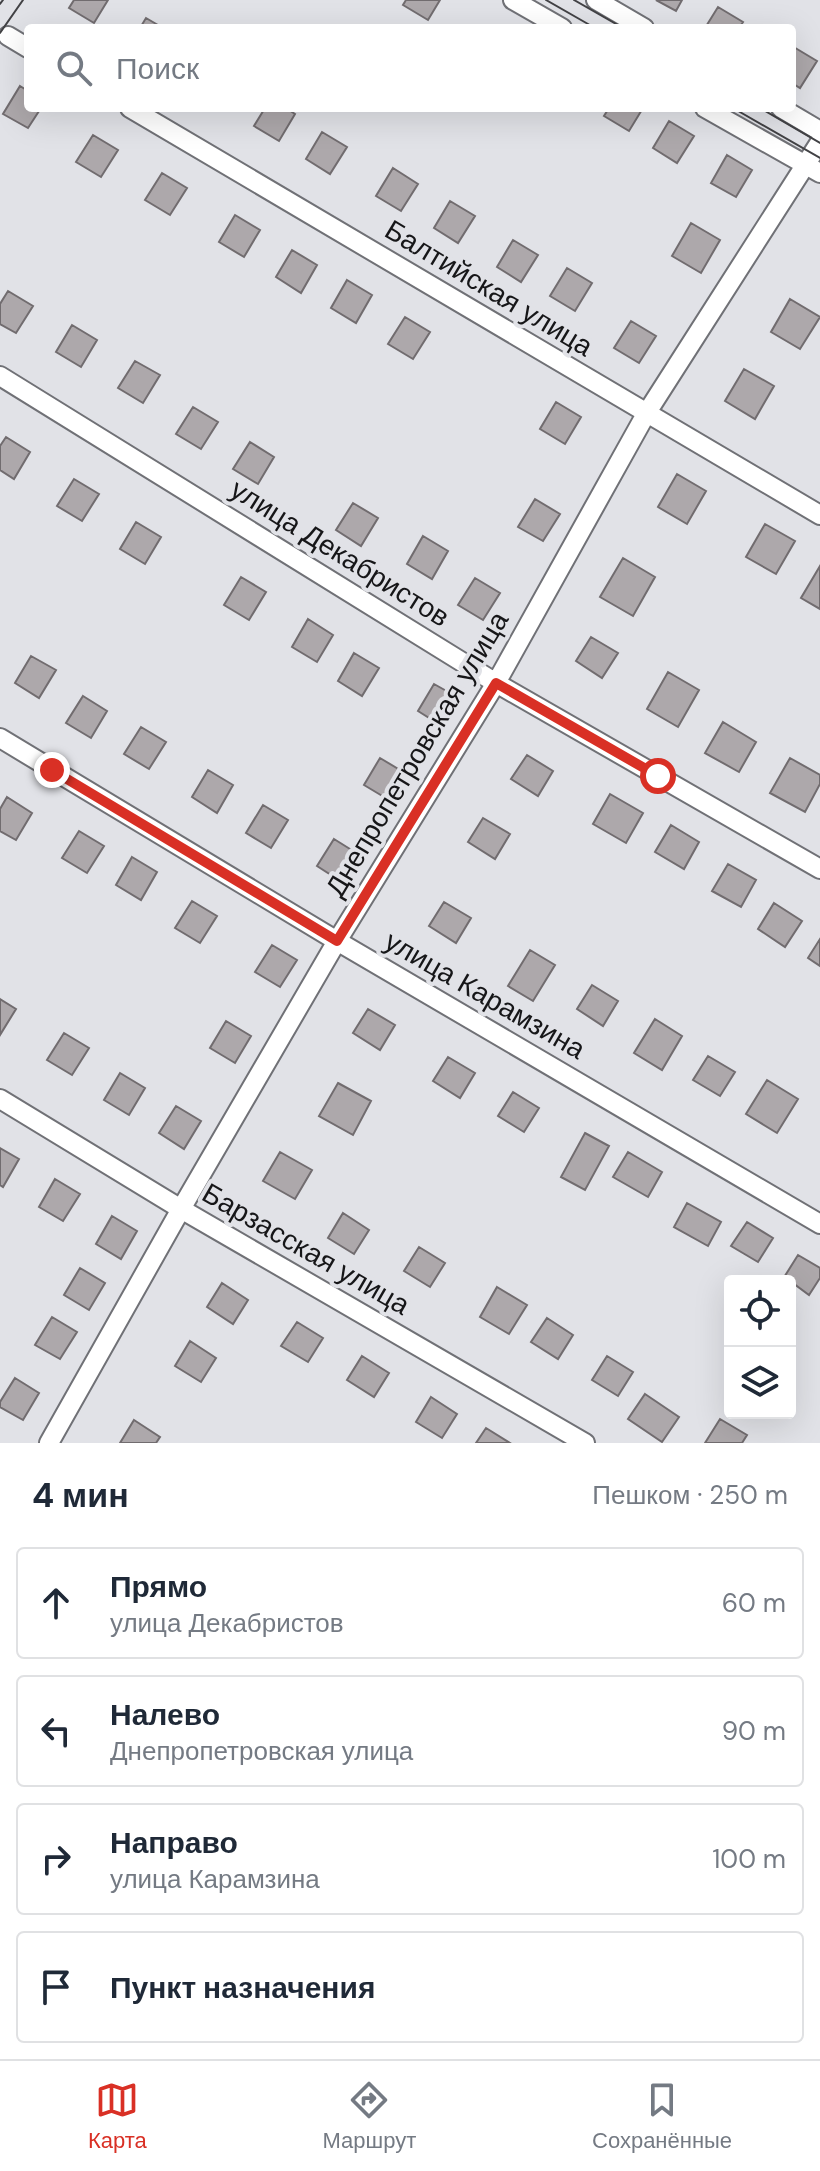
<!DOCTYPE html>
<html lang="ru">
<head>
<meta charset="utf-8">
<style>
  :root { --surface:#fff; --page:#f6f6f7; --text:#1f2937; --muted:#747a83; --line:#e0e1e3; --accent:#d93025 }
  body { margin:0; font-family:"DM Sans",sans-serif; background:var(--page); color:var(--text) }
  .controls { position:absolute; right:24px; bottom:24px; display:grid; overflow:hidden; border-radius:8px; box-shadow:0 8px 32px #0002 }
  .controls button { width:72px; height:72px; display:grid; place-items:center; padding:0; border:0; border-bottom:2px solid var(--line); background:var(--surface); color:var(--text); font:40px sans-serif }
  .stop { position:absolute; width:24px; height:24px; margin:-18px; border:6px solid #d93025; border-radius:50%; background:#fff }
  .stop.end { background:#d93025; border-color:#fff; box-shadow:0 2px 8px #0008 }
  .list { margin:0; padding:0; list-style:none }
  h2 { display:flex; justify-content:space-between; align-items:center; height:104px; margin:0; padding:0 32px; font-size:34px }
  h2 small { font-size:26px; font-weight:400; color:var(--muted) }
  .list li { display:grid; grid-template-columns:52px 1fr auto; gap:24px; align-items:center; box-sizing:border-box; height:112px; margin:0 16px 16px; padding:0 16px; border:2px solid var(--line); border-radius:8px }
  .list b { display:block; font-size:30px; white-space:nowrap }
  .list p { margin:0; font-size:26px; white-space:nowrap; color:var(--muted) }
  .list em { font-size:26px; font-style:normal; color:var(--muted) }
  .icon { flex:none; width:44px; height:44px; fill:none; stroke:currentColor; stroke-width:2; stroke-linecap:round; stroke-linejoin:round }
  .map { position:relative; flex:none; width:820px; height:1443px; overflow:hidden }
  .search { position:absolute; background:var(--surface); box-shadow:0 8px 32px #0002; left:24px; right:24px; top:24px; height:88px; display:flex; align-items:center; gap:20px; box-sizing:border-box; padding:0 28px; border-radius:8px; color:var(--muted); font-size:30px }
  .sheet { height:616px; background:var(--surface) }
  nav { display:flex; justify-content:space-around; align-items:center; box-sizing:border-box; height:112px; border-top:2px solid var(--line); background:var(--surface); font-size:22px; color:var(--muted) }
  nav a { display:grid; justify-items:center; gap:4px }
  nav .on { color:var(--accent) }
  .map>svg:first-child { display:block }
  .building { fill:#ada8ab; stroke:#716c6f; stroke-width:2 }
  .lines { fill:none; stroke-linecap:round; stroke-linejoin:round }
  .minor-casing { stroke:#707176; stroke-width:22 }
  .minor { stroke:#fff; stroke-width:18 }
  .tram { stroke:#424245; stroke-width:2 }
  .route { stroke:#d93025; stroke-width:10 }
  .labels { text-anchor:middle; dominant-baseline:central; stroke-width:8; stroke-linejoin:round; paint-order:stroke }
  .street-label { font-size:28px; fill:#161618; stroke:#e1e2e7 }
</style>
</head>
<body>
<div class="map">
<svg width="820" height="1443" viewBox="0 0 820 1443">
  <rect width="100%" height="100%" fill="#e1e2e7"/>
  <path class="building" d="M 74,0 L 108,0 L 94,23 L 69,8 Z
    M 406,0 L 440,0 L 428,20 L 403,5 Z
    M 656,0 L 682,0 L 676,11 Z
    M 718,7 L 743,22 L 739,28 L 705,28 Z
    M 146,18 L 163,28 L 140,28 Z
    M 792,46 L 817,61 L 800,88 L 792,83 Z
    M 20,86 L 28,91 L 28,108 L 41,108 L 28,128 L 3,114 Z
    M 265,108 L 286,108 L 295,114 L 279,141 L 254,126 Z
    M 609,108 L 643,108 L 629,131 L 604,116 Z
    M 669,121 L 694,136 L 677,163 L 653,148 Z
    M 322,132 L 347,147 L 330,174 L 306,159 Z
    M 93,135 L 118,150 L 101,177 L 76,162 Z
    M 727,155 L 752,170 L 736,197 L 711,183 Z
    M 393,168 L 418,184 L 401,211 L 376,196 Z
    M 162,173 L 187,188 L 170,215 L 145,200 Z
    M 450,201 L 475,216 L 458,243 L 434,228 Z
    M 235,215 L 260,230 L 244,257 L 219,242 Z
    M 691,223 L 720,240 L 701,273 L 672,256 Z
    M 513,240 L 538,255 L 521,282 L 497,267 Z
    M 292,250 L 317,265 L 301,293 L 276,277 Z
    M 567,268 L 592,283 L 575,311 L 550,296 Z
    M 347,280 L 372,295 L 356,323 L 331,308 Z
    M 8,291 L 33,306 L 16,333 L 0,324 L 0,304 Z
    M 790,299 L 820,317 L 800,349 L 771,332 Z
    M 405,317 L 430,332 L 413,359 L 388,344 Z
    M 631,321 L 656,336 L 639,363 L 614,348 Z
    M 72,325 L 97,340 L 81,367 L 56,352 Z
    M 135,361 L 160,375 L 143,403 L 118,388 Z
    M 744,369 L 774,386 L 755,419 L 725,401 Z
    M 556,402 L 581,417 L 565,444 L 540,429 Z
    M 193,407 L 218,422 L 201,449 L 176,434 Z
    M 6,437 L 30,452 L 14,479 L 0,470 L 0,446 Z
    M 250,442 L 274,457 L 258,484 L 233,469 Z
    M 677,474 L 706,491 L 687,524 L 658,507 Z
    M 74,479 L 99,494 L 82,521 L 57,506 Z
    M 535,499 L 560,514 L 543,541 L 518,527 Z
    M 353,503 L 378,518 L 361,546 L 336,530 Z
    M 136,522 L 161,537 L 145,564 L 120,549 Z
    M 765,524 L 795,541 L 776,574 L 746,557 Z
    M 423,536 L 448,551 L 432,579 L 407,564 Z
    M 623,558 L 655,577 L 633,616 L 600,597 Z
    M 820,566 L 820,609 L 801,598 Z
    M 241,577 L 266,592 L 249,620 L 224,605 Z
    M 475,578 L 500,593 L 483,620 L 458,605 Z
    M 308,619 L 333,635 L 317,662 L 292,647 Z
    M 591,637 L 618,653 L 602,678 L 576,661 Z
    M 354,653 L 379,668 L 362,696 L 338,681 Z
    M 31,656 L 56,670 L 39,698 L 15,683 Z
    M 668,672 L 699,690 L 678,727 L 647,709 Z
    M 434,684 L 459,698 L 442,726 L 418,711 Z
    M 83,696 L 107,711 L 91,738 L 66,723 Z
    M 723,722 L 756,742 L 739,772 L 705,753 Z
    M 141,727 L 166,742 L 149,769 L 124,754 Z
    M 527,755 L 553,771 L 538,796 L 511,779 Z
    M 380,758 L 405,773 L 389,800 L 364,785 Z
    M 790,758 L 820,775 L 820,784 L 805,812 L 770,793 Z
    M 208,770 L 233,785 L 217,813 L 192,797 Z
    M 610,794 L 643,813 L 626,843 L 593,824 Z
    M 7,797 L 32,813 L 16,840 L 0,831 L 0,809 Z
    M 263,805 L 288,820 L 271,848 L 246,833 Z
    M 483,818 L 510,834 L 495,859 L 468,842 Z
    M 671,825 L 699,842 L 684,869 L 655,852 Z
    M 79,831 L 104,846 L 87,873 L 62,858 Z
    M 334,839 L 358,854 L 342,882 L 317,866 Z
    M 132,857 L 157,872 L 141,900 L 116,885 Z
    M 728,864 L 756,880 L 741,907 L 712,891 Z
    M 192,901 L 217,916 L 200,943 L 175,928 Z
    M 444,902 L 471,918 L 456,943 L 429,926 Z
    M 774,903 L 802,921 L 785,947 L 758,929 Z
    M 820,939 L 820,966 L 808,958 Z
    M 272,945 L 297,960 L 280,987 L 255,972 Z
    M 530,950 L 555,965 L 533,1001 L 508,986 Z
    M 592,985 L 618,1001 L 603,1026 L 577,1009 Z
    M 0,999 L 16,1009 L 0,1035 Z
    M 368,1009 L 395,1025 L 380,1050 L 353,1033 Z
    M 655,1019 L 682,1036 L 662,1070 L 634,1053 Z
    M 226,1021 L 251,1036 L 235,1063 L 210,1048 Z
    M 64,1033 L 89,1048 L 72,1075 L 47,1060 Z
    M 708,1056 L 735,1072 L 720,1096 L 693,1080 Z
    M 448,1057 L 475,1073 L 460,1098 L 433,1081 Z
    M 120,1073 L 145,1088 L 129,1115 L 104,1100 Z
    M 767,1080 L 798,1099 L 777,1133 L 746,1114 Z
    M 338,1083 L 371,1101 L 353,1135 L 319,1116 Z
    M 513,1092 L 539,1108 L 524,1132 L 498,1116 Z
    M 176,1106 L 201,1121 L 184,1149 L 159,1133 Z
    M 585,1133 L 609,1146 L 585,1190 L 561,1177 Z
    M 0,1148 L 19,1159 L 3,1187 L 0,1185 Z
    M 280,1152 L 312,1170 L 295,1199 L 263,1181 Z
    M 628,1152 L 662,1172 L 648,1197 L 613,1177 Z
    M 55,1179 L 80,1194 L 63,1221 L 39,1207 Z
    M 687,1203 L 721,1222 L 708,1246 L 674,1227 Z
    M 343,1213 L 369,1230 L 354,1254 L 328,1238 Z
    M 112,1216 L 137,1231 L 121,1259 L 96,1244 Z
    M 747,1222 L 773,1238 L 758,1262 L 731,1246 Z
    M 419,1247 L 445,1263 L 430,1287 L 404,1271 Z
    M 798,1255 L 820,1268 L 820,1278 L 809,1295 L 790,1281 L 783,1279 Z
    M 80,1268 L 105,1283 L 89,1310 L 64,1295 Z
    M 222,1283 L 248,1300 L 233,1324 L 207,1307 Z
    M 497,1287 L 527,1305 L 509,1334 L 480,1317 Z
    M 52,1317 L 77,1332 L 60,1359 L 35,1345 Z
    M 547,1318 L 573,1335 L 558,1359 L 531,1342 Z
    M 297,1322 L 323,1338 L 308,1362 L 281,1346 Z
    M 190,1341 L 216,1358 L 201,1382 L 175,1366 Z
    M 362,1356 L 389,1373 L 374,1397 L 347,1380 Z
    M 607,1356 L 633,1372 L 618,1396 L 592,1380 Z
    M 15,1378 L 39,1393 L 23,1420 L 0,1407 L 0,1402 Z
    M 645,1394 L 679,1417 L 662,1442 L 628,1419 Z
    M 431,1397 L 457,1414 L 442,1438 L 416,1422 Z
    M 720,1419 L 747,1435 L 742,1443 L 705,1443 Z
    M 134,1420 L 160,1437 L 156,1443 L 120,1443 Z
    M 486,1428 L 510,1443 L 476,1443 Z"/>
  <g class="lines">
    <defs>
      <path id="minor" d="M 513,0 L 562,28
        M 596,0 L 644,28
        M 8,36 L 28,48
        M 130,108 L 820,515
        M 705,108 L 820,173
        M 781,108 L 820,131
        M 0,376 L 496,683 L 820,869
        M 0,738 L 337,941 L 820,1224
        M 0,1099 L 181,1209 L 585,1443
        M 49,1443 L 181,1209 L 337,941 L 496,683 L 646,414 L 820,142"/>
    </defs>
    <use href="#minor" class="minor-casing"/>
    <use href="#minor" class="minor"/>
    <path class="tram" d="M 546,0 L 595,28
      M 574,0 L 623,28
      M 0,4 L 3,0
      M 0,33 L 23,0
      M 733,108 L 820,158
      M 760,108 L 820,143"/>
  </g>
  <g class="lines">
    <path class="route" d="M 52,770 L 337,941 L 496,683 L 658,776"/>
  </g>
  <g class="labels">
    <g class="street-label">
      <text transform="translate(489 288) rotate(31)">Балтийская улица</text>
      <text transform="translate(340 553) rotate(32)">улица Декабристов</text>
      <text transform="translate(417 754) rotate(-59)">Днепропетровская улица</text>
      <text transform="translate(485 995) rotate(30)">улица Карамзина</text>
      <text transform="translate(306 1249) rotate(30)">Барзасская улица</text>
    </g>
  </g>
</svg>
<div class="controls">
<button><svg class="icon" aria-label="locate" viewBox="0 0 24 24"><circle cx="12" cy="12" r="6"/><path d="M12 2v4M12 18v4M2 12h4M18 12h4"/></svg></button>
<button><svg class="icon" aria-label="layers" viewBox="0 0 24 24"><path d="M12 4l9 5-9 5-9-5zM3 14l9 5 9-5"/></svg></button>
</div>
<div class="stop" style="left:658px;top:776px"></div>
<div class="stop end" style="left:52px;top:770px"></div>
<div class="search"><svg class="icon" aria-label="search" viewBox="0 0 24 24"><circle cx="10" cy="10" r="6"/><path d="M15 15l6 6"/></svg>Поиск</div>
</div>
<section class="sheet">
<h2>4 мин<small>Пешком · 250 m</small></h2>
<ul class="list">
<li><svg class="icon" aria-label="ahead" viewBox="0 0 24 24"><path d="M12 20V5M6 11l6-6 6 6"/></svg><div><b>Прямо</b><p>улица Декабристов</p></div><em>60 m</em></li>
<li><svg class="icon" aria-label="left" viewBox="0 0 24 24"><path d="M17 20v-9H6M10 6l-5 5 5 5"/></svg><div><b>Налево</b><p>Днепропетровская улица</p></div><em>90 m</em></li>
<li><svg class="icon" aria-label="right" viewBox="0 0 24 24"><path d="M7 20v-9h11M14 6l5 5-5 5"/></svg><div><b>Направо</b><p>улица Карамзина</p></div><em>100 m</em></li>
<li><svg class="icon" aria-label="arrive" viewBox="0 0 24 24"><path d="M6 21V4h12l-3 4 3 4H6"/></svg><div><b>Пункт назначения</b></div></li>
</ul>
</section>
<nav>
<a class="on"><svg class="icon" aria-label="map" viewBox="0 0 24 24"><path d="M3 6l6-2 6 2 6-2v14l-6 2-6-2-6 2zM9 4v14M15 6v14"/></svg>Карта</a>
<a><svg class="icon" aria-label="directions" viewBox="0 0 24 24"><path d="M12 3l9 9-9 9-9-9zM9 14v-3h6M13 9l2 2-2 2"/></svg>Маршрут</a>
<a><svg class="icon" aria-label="saved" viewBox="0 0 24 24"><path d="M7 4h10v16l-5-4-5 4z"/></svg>Сохранённые</a>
</nav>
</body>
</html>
